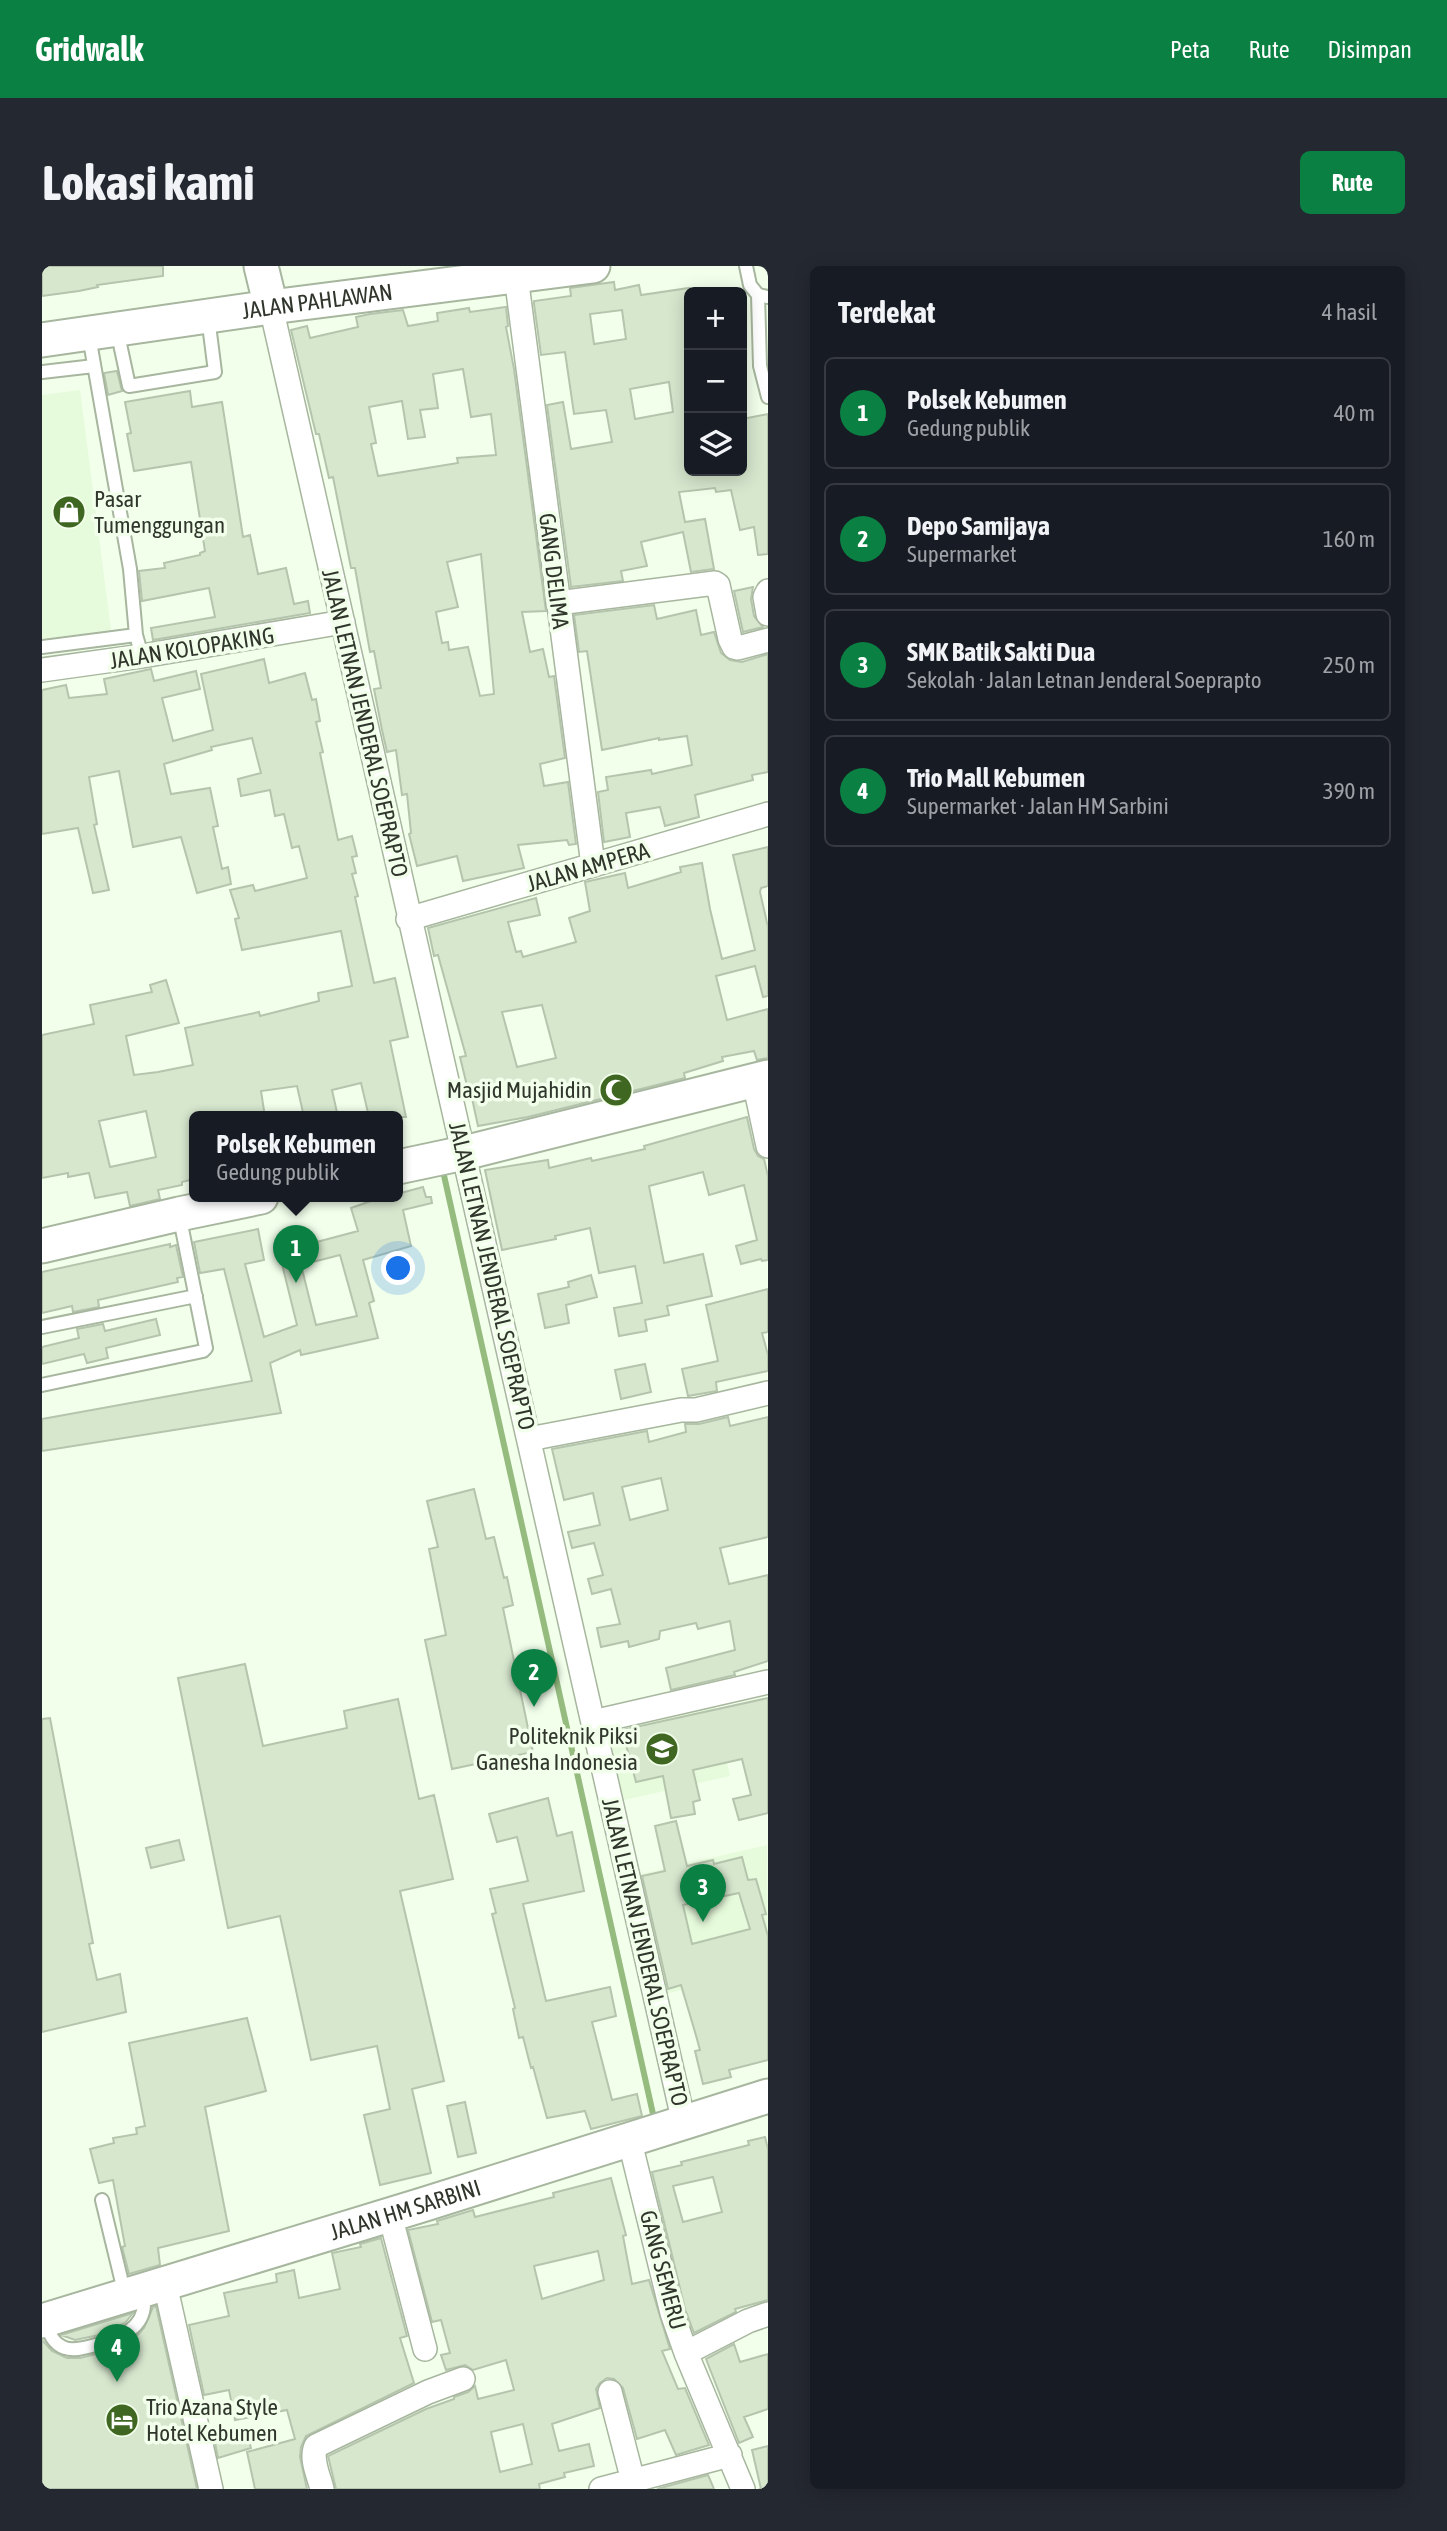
<!DOCTYPE html>
<html lang="id">
<head>
<meta charset="utf-8">
<style>
  :root { --surface:#171b24; --page:#242831; --text:#f1f3f6; --muted:#9ea1a6; --line:#363941; --accent:#0b8043 }
  body { margin:0; font-family:"Asap Condensed",sans-serif; background:var(--page); color:var(--text) }
  .controls { position:absolute; right:21px; top:21px; display:grid; overflow:hidden; border-radius:10px; box-shadow:0 4px 18px #0003 }
  .controls button { width:63px; height:63px; display:grid; place-items:center; padding:0; border:0; border-bottom:2px solid var(--line); background:var(--surface); color:var(--text); font:35px sans-serif }
  .you { position:absolute; left:357px; top:1003px; width:24px; height:24px; margin:-18px; border:5px solid #fff; border-radius:50%; background:#1a73e8; box-shadow:0 0 0 10px #1a73e833 }
  .badge { display:grid; place-items:center; width:46px; height:46px; border-radius:50%; background:var(--accent); color:#fff; font-size:23px; font-weight:700 }
  .pin { position:absolute; translate:-50% -58px; filter:drop-shadow(0 2px 4px #0008) }
  .pin::after { content:''; position:absolute; top:37px; width:24px; height:21px; background:inherit; clip-path:polygon(0 0,100% 0,50% 100%) }
  .popup { position:absolute; left:147px; top:845px; width:214px; height:91px; box-sizing:border-box; display:grid; place-content:center; border-radius:10px; background:var(--surface); filter:drop-shadow(0 2px 5px #0005); font-size:23px; white-space:nowrap; color:var(--muted) }
  .popup b { font-size:26px; color:var(--text) }
  .popup::after { content:''; position:absolute; left:50%; top:100%; margin-left:-14px; border:14px solid transparent; border-top-color:var(--surface) }
  .list { margin:0; padding:0; list-style:none }
  h2 { display:flex; justify-content:space-between; align-items:center; height:91px; margin:0; padding:0 28px; font-size:30px }
  h2 small { font-size:23px; font-weight:400; color:var(--muted) }
  .list li { display:grid; grid-template-columns:46px 1fr auto; gap:21px; align-items:center; box-sizing:border-box; height:112px; margin:0 14px 14px; padding:0 14px; border:2px solid var(--line); border-radius:10px }
  .list b { display:block; font-size:26px; white-space:nowrap }
  .list p { margin:0; font-size:23px; white-space:nowrap; color:var(--muted) }
  .list em { font-size:23px; font-style:normal; color:var(--muted) }
  .icon { flex:none; width:38px; height:38px; fill:none; stroke:currentColor; stroke-width:2; stroke-linecap:round; stroke-linejoin:round }
  .map { position:relative; flex:none; width:726px; height:2223px; overflow:hidden; border-radius:10px }
  header { display:flex; align-items:center; gap:42px; box-sizing:border-box; height:98px; padding:0 35px; background:var(--accent); color:#fff }
  header strong { font-size:33px }
  nav { display:flex; gap:38px; margin-inline-start:auto; font-size:24px }
  .intro { display:flex; align-items:center; justify-content:space-between; box-sizing:border-box; height:168px; padding:0 42px }
  h1 { margin:0; font-size:49px }
  .button { padding:18px 32px; border-radius:10px; background:var(--accent); color:#fff; font-size:24px; font-weight:700 }
  main { display:flex; gap:42px; padding:0 42px }
  aside { flex:1; background:var(--surface); border-radius:10px; box-shadow:0 4px 18px #0003 }
  .map>svg:first-child { display:block }
  .built { fill:#e6fbdb }
  .lines { fill:none; stroke-linecap:round; stroke-linejoin:round }
  .stream { stroke:#95bb7f; stroke-width:6 }
  .building { fill:#d7e7ce; stroke:#b5c5ad; stroke-width:2; fill-rule:evenodd }
  .lane-casing { stroke:#a7b69e; stroke-width:16 }
  .street-casing { stroke:#a7b69e; stroke-width:26 }
  .secondary-casing { stroke:#a7b69e; stroke-width:37 }
  .lane { stroke:#fff; stroke-width:12 }
  .street { stroke:#fff; stroke-width:23 }
  .secondary { stroke:#fff; stroke-width:33 }
  .labels { text-anchor:middle; dominant-baseline:central; stroke-width:7; stroke-linejoin:round; paint-order:stroke }
  .street-label { font-size:23px; fill:#30362c; stroke:#f2ffeb }
  .poi-label { font-size:23px; fill:#30362c; stroke:#f2ffeb; text-anchor:start }
</style>
</head>
<body>
<header>
<strong>Gridwalk</strong>
<nav><a>Peta</a><a>Rute</a><a>Disimpan</a></nav>
</header>
<div class="intro"><h1>Lokasi kami</h1><a class="button">Rute</a></div>
<main>
<div class="map">
<svg width="726" height="2223" viewBox="0 0 726 2223">
  <rect width="100%" height="100%" fill="#f2ffeb"/>
  <path class="built" d="M 38,124 L 69,364 L 0,373 L 0,129 Z
    M 670,1429 L 688,1510 L 569,1537 L 551,1456 Z
    M 725,1579 L 726,1700 L 613,1731 L 586,1611 Z"/>
  <g class="lines">
    <path class="stream" d="M 401,905 L 611,1848 L 615,1855"/>
  </g>
  <path class="building" d="M 0,0 L 121,0 L 121,10 L 55,19 L 56,21 L 37,25 L 0,30 Z
    M 572,16 L 573,24 L 597,19 L 599,29 L 647,22 L 647,205 L 700,205 L 700,153 L 726,148 L 726,288 L 716,289 L 712,261 L 698,264 L 689,224 L 674,226 L 673,222 L 637,226 L 643,256 L 663,253 L 672,303 L 649,306 L 641,266 L 599,276 L 605,300 L 579,305 L 581,315 L 529,321 L 505,139 L 521,136 L 529,183 L 570,176 L 564,144 L 532,148 L 523,86 L 499,89 L 492,38 L 492,35 L 529,30 L 528,22 ZM 580,44 L 584,73 L 552,78 L 548,48 ZM 627,116 L 631,146 L 593,153 L 588,123 Z
    M 464,41 L 466,60 L 464,61 L 472,103 L 504,345 L 480,346 L 488,386 L 501,383 L 507,411 L 512,410 L 523,492 L 498,498 L 502,520 L 526,516 L 534,578 L 527,579 L 525,574 L 476,579 L 482,602 L 421,615 L 415,590 L 375,600 L 367,568 L 369,567 L 365,528 L 360,529 L 354,484 L 345,486 L 340,464 L 332,423 L 339,422 L 332,385 L 328,386 L 313,302 L 309,302 L 291,211 L 287,212 L 277,168 L 274,168 L 249,64 L 265,60 L 268,72 L 316,61 L 314,51 L 328,48 L 361,44 L 366,60 L 396,55 L 395,47 L 427,42 L 428,46 ZM 421,103 L 429,151 L 449,148 L 454,189 L 415,192 L 416,197 L 336,210 L 329,178 L 334,177 L 327,141 L 360,135 L 366,173 L 383,171 L 378,144 L 396,142 L 391,108 ZM 439,288 L 452,428 L 438,430 L 426,381 L 407,384 L 406,376 L 400,377 L 394,346 L 416,341 L 405,296 Z
    M 75,105 L 80,125 L 66,129 L 62,107 Z
    M 148,125 L 150,141 L 180,136 L 201,271 L 208,269 L 216,308 L 244,302 L 252,338 L 266,335 L 268,347 L 111,374 L 109,362 L 173,351 L 167,322 L 100,335 L 97,305 L 123,302 L 122,297 L 158,289 L 158,287 L 163,285 L 149,196 L 92,205 L 85,168 L 89,167 L 83,136 Z
    M 711,321 L 709,333 L 712,350 L 721,361 L 701,366 L 692,325 Z
    M 612,339 L 615,353 L 654,344 L 659,369 L 672,366 L 679,387 L 688,394 L 700,396 L 726,388 L 726,506 L 710,509 L 711,514 L 653,529 L 657,551 L 623,560 L 618,541 L 584,547 L 588,571 L 562,576 L 556,526 L 566,524 L 564,511 L 609,504 L 610,508 L 650,499 L 645,470 L 617,474 L 617,472 L 560,484 L 545,385 L 537,386 L 532,349 Z
    M 222,393 L 227,417 L 263,407 L 270,434 L 274,433 L 278,455 L 274,456 L 281,486 L 278,487 L 296,574 L 310,570 L 315,590 L 310,591 L 314,607 L 310,608 L 316,630 L 313,631 L 332,717 L 353,712 L 366,771 L 348,775 L 364,851 L 327,851 L 319,817 L 290,824 L 296,851 L 262,851 L 255,820 L 219,825 L 223,851 L 152,851 L 152,913 L 140,916 L 140,919 L 116,924 L 118,933 L 88,940 L 85,926 L 53,932 L 47,907 L 26,911 L 26,907 L 0,912 L 0,769 L 52,758 L 48,739 L 110,726 L 108,719 L 124,714 L 137,757 L 84,770 L 92,809 L 116,806 L 151,799 L 143,762 L 217,746 L 218,750 L 277,735 L 276,727 L 310,720 L 299,665 L 200,684 L 193,653 L 197,652 L 188,624 L 211,619 L 213,625 L 265,612 L 257,580 L 250,582 L 242,548 L 233,550 L 228,524 L 199,530 L 196,513 L 219,507 L 210,472 L 169,481 L 170,484 L 122,498 L 129,528 L 168,522 L 176,560 L 171,561 L 180,603 L 186,601 L 189,618 L 155,627 L 139,571 L 91,581 L 77,505 L 47,511 L 55,558 L 52,559 L 67,624 L 51,627 L 36,562 L 0,568 L 0,424 L 24,419 L 27,432 L 65,428 L 62,413 L 109,403 L 112,415 L 154,405 L 158,423 L 120,432 L 131,475 L 171,464 L 159,408 ZM 104,845 L 114,891 L 68,901 L 57,855 Z
    M 726,581 L 726,620 L 719,622 L 718,626 L 726,661 L 726,730 L 721,731 L 713,700 L 674,710 L 685,754 L 726,743 L 726,792 L 715,794 L 712,785 L 680,791 L 681,795 L 642,807 L 643,812 L 486,851 L 436,860 L 428,823 L 426,824 L 418,791 L 424,790 L 396,689 L 392,690 L 386,662 L 494,632 L 498,649 L 466,656 L 474,686 L 479,685 L 481,691 L 534,676 L 527,652 L 548,645 L 543,616 L 583,607 L 586,622 L 639,606 L 638,601 L 660,597 L 668,643 L 680,693 L 713,684 L 691,589 ZM 500,739 L 514,792 L 475,801 L 460,746 Z
    M 705,851 L 712,883 L 716,890 L 722,893 L 726,910 L 726,994 L 720,995 L 719,993 L 699,998 L 694,980 L 715,974 L 702,919 L 667,929 L 661,906 L 607,920 L 622,997 L 661,988 L 670,1030 L 625,1040 L 627,1049 L 603,1054 L 605,1065 L 577,1070 L 572,1042 L 600,1037 L 593,1000 L 557,1007 L 548,962 L 513,970 L 514,973 L 460,984 L 443,904 L 506,894 L 507,902 L 549,892 L 550,895 L 603,883 L 602,880 Z
    M 381,921 L 384,931 L 389,931 L 390,937 L 361,944 L 369,980 L 321,994 L 332,1035 L 327,1037 L 336,1072 L 259,1089 L 258,1084 L 228,1097 L 239,1147 L 0,1185 L 0,1153 L 210,1115 L 182,1003 L 158,1007 L 152,976 L 216,963 L 222,994 L 203,998 L 222,1071 L 255,1059 L 237,986 L 316,965 L 309,942 L 332,934 L 355,931 L 355,928 ZM 298,989 L 315,1050 L 274,1059 L 259,999 Z
    M 128,978 L 128,981 L 134,979 L 141,1011 L 135,1012 L 136,1016 L 56,1034 L 57,1041 L 31,1046 L 30,1040 L 0,1047 L 0,1006 Z
    M 549,1009 L 555,1031 L 524,1039 L 527,1057 L 503,1062 L 496,1028 L 527,1021 L 526,1016 Z
    M 726,1023 L 726,1066 L 720,1067 L 726,1089 L 726,1105 L 674,1116 L 675,1125 L 646,1130 L 640,1103 L 676,1095 L 664,1039 Z
    M 114,1053 L 118,1069 L 64,1082 L 66,1092 L 45,1097 L 42,1088 L 0,1098 L 0,1081 L 37,1072 L 35,1063 L 61,1058 L 63,1065 Z
    M 603,1098 L 609,1126 L 579,1133 L 573,1104 Z
    M 686,1151 L 688,1160 L 726,1151 L 726,1271 L 678,1282 L 687,1318 L 726,1309 L 726,1395 L 692,1406 L 693,1409 L 629,1424 L 624,1402 L 693,1384 L 688,1355 L 656,1363 L 654,1357 L 618,1365 L 617,1373 L 587,1381 L 586,1375 L 559,1381 L 555,1362 L 578,1358 L 569,1323 L 550,1328 L 546,1313 L 561,1309 L 552,1277 L 530,1282 L 526,1266 L 558,1259 L 551,1227 L 522,1234 L 510,1183 L 605,1165 L 607,1176 L 644,1166 L 643,1158 L 657,1158 ZM 619,1212 L 626,1244 L 588,1254 L 580,1221 Z
    M 432,1223 L 444,1273 L 452,1271 L 462,1312 L 465,1311 L 471,1339 L 461,1342 L 491,1486 L 410,1503 L 383,1374 L 404,1369 L 387,1283 L 396,1281 L 385,1235 Z
    M 203,1398 L 221,1480 L 305,1462 L 302,1445 L 356,1433 L 377,1533 L 392,1529 L 411,1613 L 358,1625 L 402,1815 L 370,1823 L 389,1907 L 338,1919 L 322,1849 L 348,1843 L 335,1780 L 269,1794 L 238,1650 L 186,1662 L 136,1412 Z
    M 726,1432 L 726,1547 L 697,1554 L 691,1533 L 709,1529 L 700,1493 L 651,1504 L 658,1534 L 651,1536 L 653,1548 L 629,1552 L 621,1510 L 594,1516 L 580,1464 Z
    M 8,1452 L 51,1677 L 47,1678 L 55,1714 L 78,1708 L 84,1746 L 0,1766 L 0,1453 Z
    M 506,1532 L 515,1570 L 530,1566 L 542,1625 L 481,1638 L 504,1735 L 568,1721 L 574,1750 L 550,1756 L 570,1834 L 595,1828 L 600,1850 L 549,1863 L 543,1845 L 505,1852 L 491,1801 L 489,1802 L 481,1771 L 477,1772 L 471,1743 L 473,1742 L 450,1648 L 454,1647 L 448,1623 L 486,1615 L 475,1571 L 455,1576 L 447,1548 Z
    M 634,1555 L 645,1600 L 671,1594 L 672,1598 L 700,1591 L 706,1614 L 714,1613 L 724,1648 L 720,1649 L 726,1670 L 726,1794 L 687,1804 L 689,1811 L 661,1818 L 653,1785 L 658,1784 L 653,1766 L 639,1719 L 626,1723 L 600,1610 L 623,1605 L 613,1560 ZM 697,1627 L 708,1663 L 650,1678 L 641,1639 Z
    M 137,1574 L 142,1594 L 109,1602 L 104,1582 Z
    M 205,1752 L 224,1825 L 163,1841 L 187,1965 L 116,1982 L 118,1999 L 87,2008 L 80,1981 L 83,1980 L 71,1914 L 57,1917 L 48,1883 L 72,1877 L 71,1872 L 95,1868 L 94,1862 L 103,1860 L 87,1777 Z
    M 423,1836 L 434,1887 L 416,1891 L 405,1840 Z
    M 723,1871 L 726,1883 L 726,2034 L 693,2043 L 694,2046 L 652,2067 L 643,2043 L 610,1906 L 640,1899 L 639,1896 L 707,1879 L 706,1875 ZM 671,1911 L 680,1946 L 641,1956 L 631,1920 Z
    M 569,1912 L 584,1969 L 581,1970 L 590,2018 L 607,2014 L 628,2083 L 620,2085 L 636,2123 L 643,2122 L 667,2179 L 634,2189 L 623,2164 L 595,2173 L 581,2122 L 572,2113 L 565,2112 L 558,2117 L 554,2123 L 558,2142 L 510,2158 L 517,2185 L 547,2178 L 552,2200 L 522,2207 L 523,2211 L 497,2218 L 498,2223 L 294,2223 L 286,2190 L 384,2143 L 412,2133 L 412,2131 L 426,2126 L 433,2120 L 436,2133 L 472,2124 L 464,2094 L 431,2104 L 423,2099 L 404,2104 L 399,2089 L 408,2087 L 399,2054 L 390,2056 L 366,1964 L 396,1958 L 395,1955 L 431,1944 L 433,1951 L 512,1931 L 511,1927 ZM 556,1985 L 562,2014 L 500,2033 L 492,2000 ZM 481,2158 L 490,2198 L 458,2206 L 449,2166 Z
    M 339,1972 L 365,2070 L 358,2072 L 372,2117 L 264,2170 L 259,2181 L 258,2191 L 265,2223 L 213,2223 L 205,2186 L 253,2173 L 245,2144 L 193,2154 L 187,2124 L 162,2129 L 147,2059 L 187,2050 L 182,2027 L 235,2016 L 234,2008 L 252,2004 L 257,2032 L 298,2023 L 290,1987 L 319,1981 L 318,1978 Z
    M 114,2040 L 155,2223 L 0,2223 L 0,2074 L 10,2085 L 25,2092 L 38,2092 L 62,2086 L 94,2071 L 102,2062 L 111,2041 Z
    M 91,2047 L 83,2057 L 57,2069 L 33,2074 L 19,2069 Z
    M 692,2078 L 698,2096 L 726,2088 L 726,2143 L 702,2151 L 711,2171 L 697,2177 L 664,2093 Z
    M 205,2168 L 209,2182 L 176,2192 L 173,2177 Z
    M 726,2180 L 726,2223 L 719,2223 L 710,2184 Z
    M 666,2209 L 672,2223 L 615,2223 Z"/>
  <g class="lines">
    <defs>
      <path id="lane" d="M 704,0 L 708,19 L 716,29 L 726,31
        M 716,29 L 718,100 L 726,131
        M 75,64 L 87,120 L 173,106 L 166,51
        M 47,70 L 88,303 L 94,369 L 100,390
        M 0,106 L 52,100
        M 0,381 L 94,369
        M 0,1061 L 154,1030
        M 0,1119 L 161,1085 L 164,1082 L 137,948
        M 60,1934 L 83,2029
        M 4,2057 C 7,2067 11,2078 23,2082 C 31,2085 42,2082 50,2080 C 76,2073 108,2062 101,2029"/>
      <path id="street" d="M 474,10 L 551,599
        M 229,41 L 642,1857
        M 726,325 L 723,331 L 726,348
        M 516,337 L 673,317 L 676,319 L 688,373 L 692,381 L 696,382 L 726,374
        M 0,404 L 100,390 L 301,356
        M 366,653 L 726,548
        M 712,815 L 726,880
        M 487,1173 L 639,1144 L 654,1144 L 726,1127
        M 551,1456 L 726,1416
        M 587,1872 L 630,2047 L 644,2087 L 701,2223
        M 348,1949 L 383,2083
        M 123,2018 L 169,2223
        M 644,2087 L 706,2055 L 726,2048
        M 568,2126 L 591,2215
        M 280,2223 C 277,2210 268,2193 274,2180 L 386,2126 L 421,2113
        M 559,2223 L 688,2189"/>
      <g id="secondary">
        <path d="M 219,0 L 229,41"/>
        <path id="s1" d="M 0,74 L 229,41 L 551,0"/>
        <path d="M 356,901 L 422,887 L 726,811"/>
        <path d="M 0,980 L 137,948 L 219,931"/>
        <path id="s2" d="M 0,2055 L 380,1939 L 726,1830"/>
      </g>
    </defs>
    <use href="#lane" class="lane-casing"/>
    <use href="#street" class="street-casing"/>
    <use href="#secondary" class="secondary-casing"/>
    <use href="#lane" class="lane"/>
    <use href="#street" class="street"/>
    <use href="#secondary" class="secondary"/>
  </g>
  <defs>
    <symbol id="shop-disc" viewBox="-11 -11 22 22"><circle r="9.5" fill="#3f6722" stroke="#f2ffeb"/><path d="M-5-2.5h2.3a2.7 3.5 0 0 1 5.4 0H5L5.5 6h-11ZM-1.5-2.5h3a1.5 2.3 0 0 0-3 0Z" fill="#fff"/></symbol>
    <symbol id="mosque-disc" viewBox="-11 -11 22 22"><circle r="9.5" fill="#3f6722" stroke="#f2ffeb"/><path d="M3.5-4.9A6 6 0 1 0 3.5 4.9A5 5 0 1 1 3.5-4.9Z" fill="#fff"/></symbol>
    <symbol id="university-disc" viewBox="-11 -11 22 22"><circle r="9.5" fill="#3f6722" stroke="#f2ffeb"/><path d="M0-5L7-2L0 1L-7-2ZM-4 1L0 2.5L4 1V4Q0 6-4 4Z" fill="#fff"/></symbol>
    <symbol id="hotel-disc" viewBox="-11 -11 22 22"><circle r="9.5" fill="#3f6722" stroke="#f2ffeb"/><path d="M-6-4.5h1.5V1H6V5H4.5V3h-9V5H-6ZM-4 0a1.8 1.8 0 1 1 3.6 0ZM.5 0V-2.5h3Q6-2.5 6 0Z" fill="#fff"/></symbol>
  </defs>
  <g fill-rule="evenodd">
    <use href="#shop-disc" x="8" y="227" width="38" height="38"/>
    <use href="#mosque-disc" x="555" y="805" width="38" height="38"/>
    <use href="#university-disc" x="601" y="1464" width="38" height="38"/>
    <use href="#hotel-disc" x="61" y="2135" width="38" height="38"/>
  </g>
  <g class="labels">
    <g class="street-label">
      <text stroke="none"><textPath href="#s1" startOffset="278">JALAN PAHLAWAN</textPath></text>
      <text transform="translate(512 305) rotate(83)">GANG DELIMA</text>
      <text transform="translate(150 382) rotate(-9)">JALAN KOLOPAKING</text>
      <text transform="translate(323 457) rotate(77)">JALAN LETNAN JENDERAL SOEPRAPTO</text>
      <text transform="translate(546 601) rotate(-16)">JALAN AMPERA</text>
      <text transform="translate(450 1010) rotate(77)">JALAN LETNAN JENDERAL SOEPRAPTO</text>
      <text transform="translate(603 1686) rotate(77)">JALAN LETNAN JENDERAL SOEPRAPTO</text>
      <text stroke="none"><textPath href="#s2" startOffset="380">JALAN HM SARBINI</textPath></text>
      <text transform="translate(621 2004) rotate(75)">GANG SEMERU</text>
    </g>
    <g class="poi-label">
      <text x="52" y="233">Pasar<tspan x="52" dy="26">Tumenggungan</tspan></text>
      <text x="550" y="824" text-anchor="end">Masjid Mujahidin</text>
      <text x="596" y="1470" text-anchor="end">Politeknik Piksi<tspan x="596" dy="26">Ganesha Indonesia</tspan></text>
      <text x="104" y="2141">Trio Azana Style<tspan x="104" dy="26">Hotel Kebumen</tspan></text>
    </g>
  </g>
</svg>
<div class="controls">
<button>+</button>
<button>−</button>
<button><svg class="icon" aria-label="layers" viewBox="0 0 24 24"><path d="M12 4l9 5-9 5-9-5zM3 14l9 5 9-5"/></svg></button>
</div>
<div class="you"></div>
<div class="pin badge" style="left:254px;top:1017px">1</div>
<div class="popup"><b>Polsek Kebumen</b>Gedung publik</div>
<div class="pin badge" style="left:492px;top:1441px">2</div>
<div class="pin badge" style="left:661px;top:1656px">3</div>
<div class="pin badge" style="left:75px;top:2116px">4</div>
</div>
<aside>
<h2>Terdekat<small>4 hasil</small></h2>
<ul class="list">
<li><span class="badge">1</span><div><b>Polsek Kebumen</b><p>Gedung publik</p></div><em>40 m</em></li>
<li><span class="badge">2</span><div><b>Depo Samijaya</b><p>Supermarket</p></div><em>160 m</em></li>
<li><span class="badge">3</span><div><b>SMK Batik Sakti Dua</b><p>Sekolah · Jalan Letnan Jenderal Soeprapto</p></div><em>250 m</em></li>
<li><span class="badge">4</span><div><b>Trio Mall Kebumen</b><p>Supermarket · Jalan HM Sarbini</p></div><em>390 m</em></li>
</ul>
</aside>
</main>
</body>
</html>
